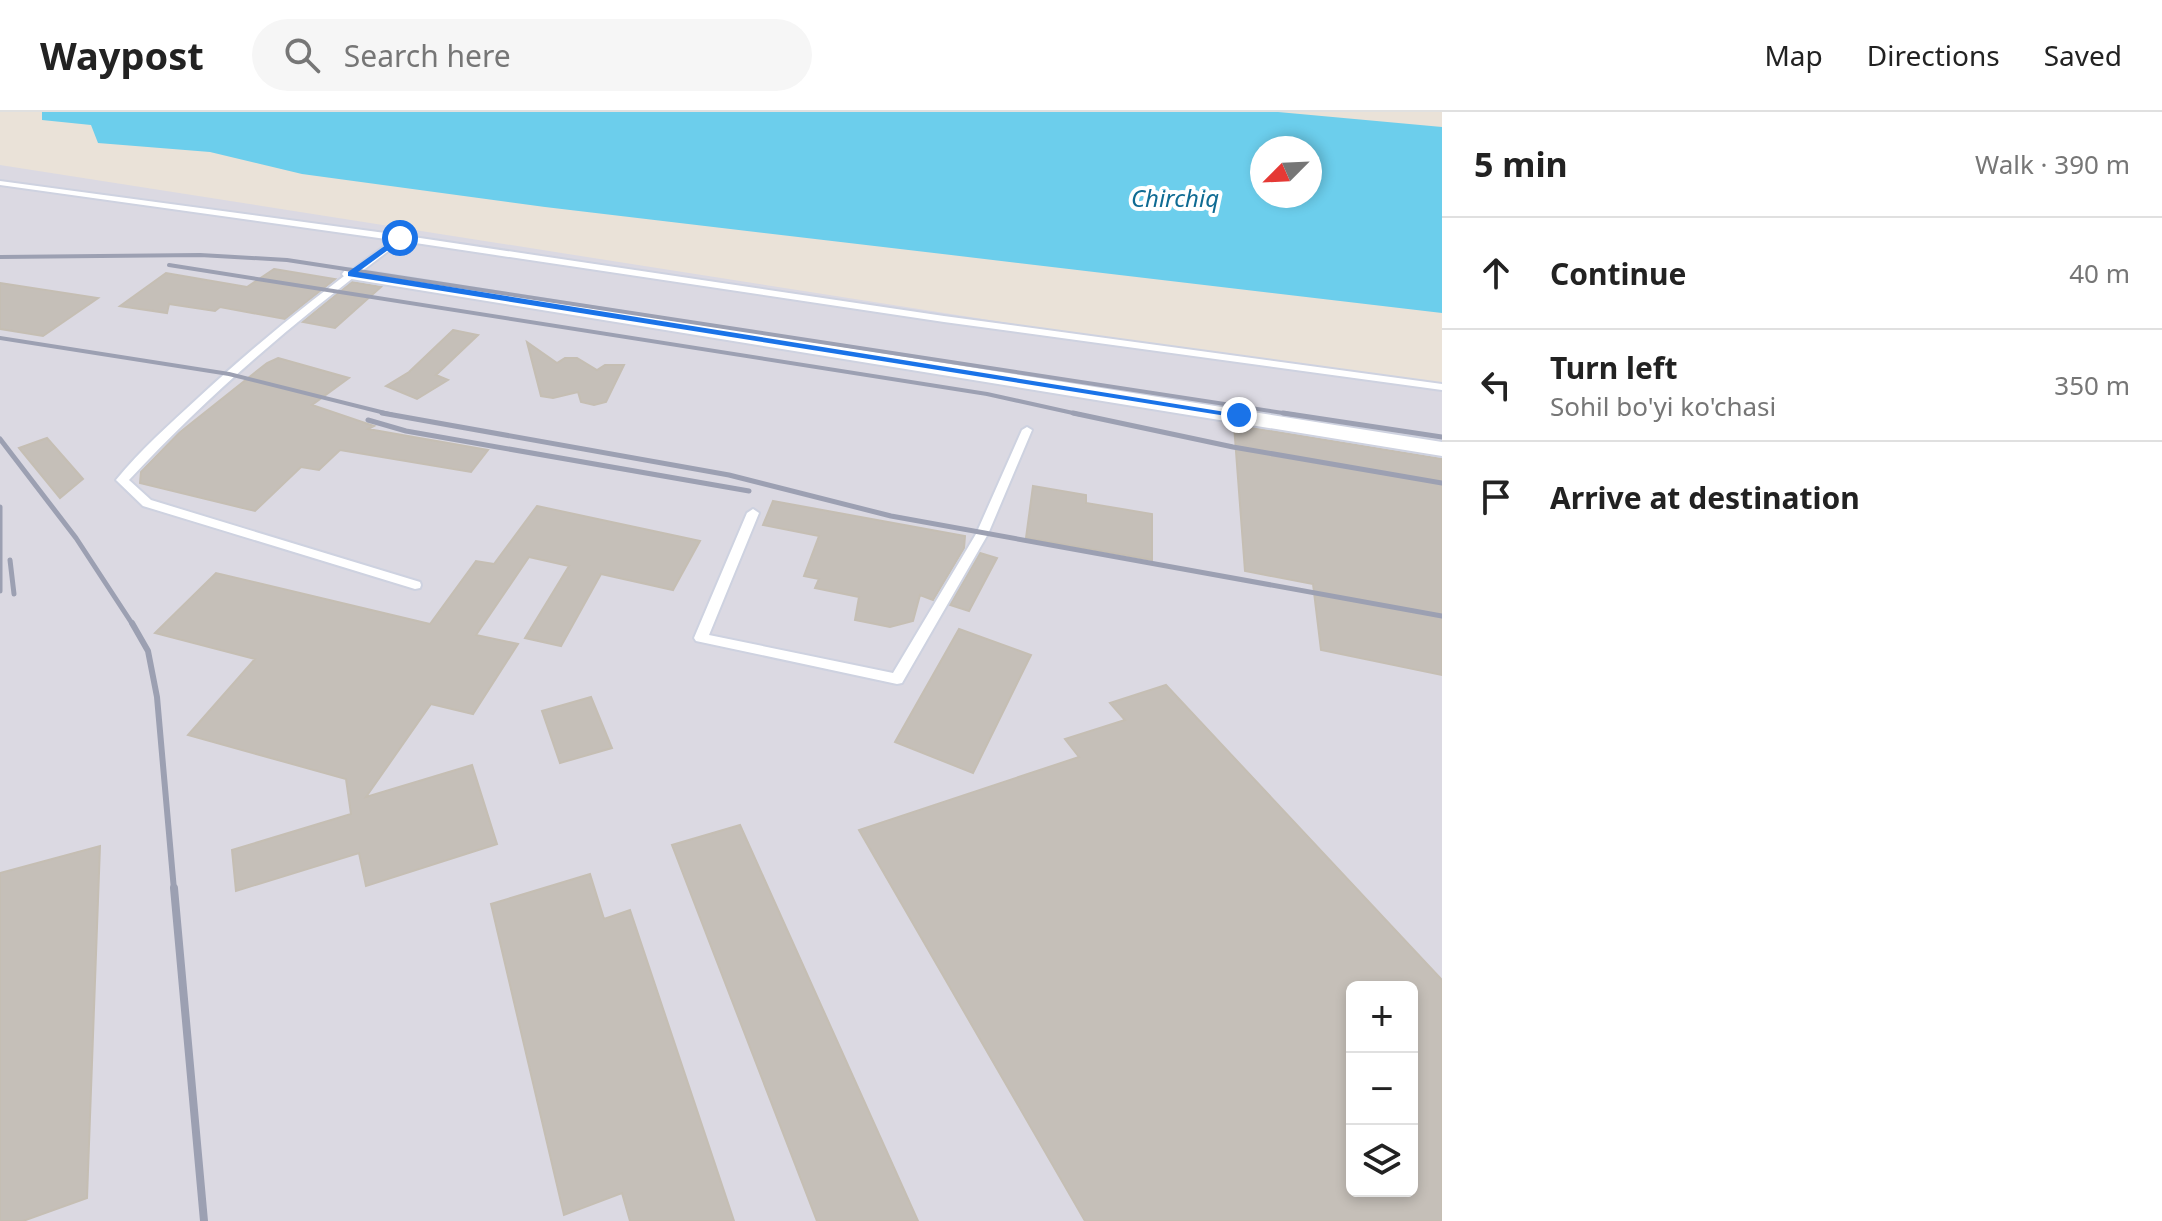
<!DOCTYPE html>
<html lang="en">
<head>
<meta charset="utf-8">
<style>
  :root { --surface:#fff; --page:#f6f6f6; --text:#222; --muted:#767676; --line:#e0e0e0 }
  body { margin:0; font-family:"Noto Sans",sans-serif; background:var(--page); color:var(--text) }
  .controls { position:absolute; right:24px; bottom:24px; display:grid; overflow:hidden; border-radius:12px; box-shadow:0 4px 12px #0003 }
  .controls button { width:72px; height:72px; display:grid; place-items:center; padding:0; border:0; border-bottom:2px solid var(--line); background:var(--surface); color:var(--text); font:40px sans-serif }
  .compass { position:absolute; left:1250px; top:24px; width:72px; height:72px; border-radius:50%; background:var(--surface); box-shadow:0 4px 12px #0003; rotate:246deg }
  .stop { position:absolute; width:24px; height:24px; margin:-18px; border:6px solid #1a73e8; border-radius:50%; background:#fff }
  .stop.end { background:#1a73e8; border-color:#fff; box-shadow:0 2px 8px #0008 }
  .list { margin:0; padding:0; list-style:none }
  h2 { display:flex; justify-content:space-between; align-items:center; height:104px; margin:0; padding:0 32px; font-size:34px }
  h2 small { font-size:26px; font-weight:400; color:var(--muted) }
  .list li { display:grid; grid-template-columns:52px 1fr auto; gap:24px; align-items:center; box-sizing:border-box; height:112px; padding:0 32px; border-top:2px solid var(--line) }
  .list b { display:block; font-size:30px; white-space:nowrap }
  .list p { margin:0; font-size:26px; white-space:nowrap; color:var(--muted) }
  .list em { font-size:26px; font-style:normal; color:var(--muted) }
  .icon { flex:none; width:44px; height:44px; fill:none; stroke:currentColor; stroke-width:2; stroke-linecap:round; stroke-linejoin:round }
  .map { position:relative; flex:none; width:1442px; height:1109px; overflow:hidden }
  header { display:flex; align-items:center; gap:48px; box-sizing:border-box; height:112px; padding:0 40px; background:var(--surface); border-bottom:2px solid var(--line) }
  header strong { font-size:38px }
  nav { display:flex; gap:44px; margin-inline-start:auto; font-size:28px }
  .search { width:560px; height:72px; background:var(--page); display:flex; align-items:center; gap:20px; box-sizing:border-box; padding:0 28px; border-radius:44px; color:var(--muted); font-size:30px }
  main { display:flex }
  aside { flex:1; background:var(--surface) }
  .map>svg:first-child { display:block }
  .industrial { fill:#dbd9e2; fill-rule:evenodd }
  .water { fill:#6cceec; fill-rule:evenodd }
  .building { fill:#c5bfb8; stroke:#c5beb3; stroke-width:2; fill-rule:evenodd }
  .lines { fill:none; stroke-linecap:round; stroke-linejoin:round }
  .service-casing { stroke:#ced2e0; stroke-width:4 }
  .minor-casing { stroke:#ced2e0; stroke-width:4 }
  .service { fill:#fff; fill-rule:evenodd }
  .minor { fill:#fff; fill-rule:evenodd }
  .rail-far3 { stroke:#9ca0b2; stroke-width:4 }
  .rail-far2 { stroke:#9ca0b2; stroke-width:5 }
  .rail-far1 { stroke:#9ca0b2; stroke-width:6 }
  .rail { stroke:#9ca0b2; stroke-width:8 }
  .route { fill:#1a73e8 }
  .labels { text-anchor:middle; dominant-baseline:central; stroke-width:8; stroke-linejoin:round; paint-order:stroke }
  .far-water-label { font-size:24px; font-style:italic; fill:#0f6b93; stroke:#fff }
</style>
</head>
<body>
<header>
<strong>Waypost</strong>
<div class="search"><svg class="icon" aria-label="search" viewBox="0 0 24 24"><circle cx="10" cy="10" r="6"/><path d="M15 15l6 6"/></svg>Search here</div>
<nav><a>Map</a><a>Directions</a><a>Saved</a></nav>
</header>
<main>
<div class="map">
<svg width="1442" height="1109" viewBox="0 0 1442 1109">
  <rect width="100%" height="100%" fill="#eae2d8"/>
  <path class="industrial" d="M 0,53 L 1442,279 L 1442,1109 L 0,1109 ZM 1352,875 L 1412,875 L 1412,1079 L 1352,1079 Z"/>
  <path class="water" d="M 42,0 L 1278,0 L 1442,15 L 1442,201 L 545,95 L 302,62 L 210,40 L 98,31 L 91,13 L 42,8 ZM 1262,36 L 1310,36 L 1310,84 L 1262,84 Z"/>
  <path class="building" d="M 274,157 L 335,167 L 285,207 L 220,195 L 215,199 L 169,192 L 167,201 L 120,194 L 166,161 L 247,175 Z
    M 352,170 L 381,175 L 335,216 L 303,210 Z
    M 0,171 L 98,186 L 43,224 L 0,217 Z
    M 453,218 L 478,223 L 436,263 L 448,268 L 417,287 L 386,274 L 409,260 Z
    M 527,230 L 557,251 L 565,246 L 577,246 L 597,258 L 605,253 L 624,253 L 606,290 L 594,293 L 581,290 L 578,280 L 553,286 L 541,284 Z
    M 278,246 L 349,266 L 312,293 L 374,314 L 368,317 L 488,338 L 471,360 L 340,338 L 319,358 L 301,355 L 255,399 L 140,371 L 141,360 L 179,321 L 267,251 Z
    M 1234,313 L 1442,347 L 1442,563 L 1321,538 L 1313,472 L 1245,459 Z
    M 47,326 L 83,367 L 60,386 L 19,336 Z
    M 1033,374 L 1086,383 L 1086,391 L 1152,402 L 1152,448 L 1026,426 Z
    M 773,389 L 965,424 L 964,436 L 933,488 L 920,483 L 913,509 L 890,515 L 855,508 L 859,485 L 815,476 L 819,467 L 804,464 L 819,424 L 763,413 Z
    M 537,394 L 700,429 L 673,478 L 601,462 L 561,534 L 525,526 L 569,454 L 529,445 L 476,523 L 518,532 L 473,602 L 431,592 L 366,685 L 472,653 L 497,732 L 366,774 L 359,741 L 236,779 L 232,738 L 351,702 L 346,667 L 188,623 L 255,547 L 155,521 L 216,461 L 430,512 L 476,449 L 494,452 Z
    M 980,441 L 997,446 L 969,499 L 950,493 Z
    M 959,517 L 1031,543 L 973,661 L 895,630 Z
    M 1166,573 L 1442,868 L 1442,1109 L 1085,1109 L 859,718 L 1079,645 L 1065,627 L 1125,608 L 1110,591 ZM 1352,875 L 1412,875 L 1412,1079 L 1352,1079 Z
    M 591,585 L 612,636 L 560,651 L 542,599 Z
    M 740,713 L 918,1109 L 817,1109 L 672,733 Z
    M 100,734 L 87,1086 L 23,1109 L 0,1109 L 0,761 Z
    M 590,762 L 604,807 L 630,798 L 734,1109 L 630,1109 L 622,1081 L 564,1103 L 491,792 Z"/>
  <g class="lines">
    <defs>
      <path id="service" d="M 0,69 L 400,123 L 944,204 L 1442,272 L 1442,278 L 944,210 L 402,129 C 304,201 212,279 129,368 L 151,388 L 420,470 L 421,473 L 420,476 L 415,477 L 143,394 L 116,368 C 140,338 170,312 198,286 C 259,229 325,177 393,128 L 0,73 Z
        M 1027,315 L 1032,318 L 988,422 L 902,571 L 897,572 L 696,529 L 694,526 L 747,401 L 753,397 L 759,401 L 709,523 L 893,561 L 976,422 L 1022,318 Z"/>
      <path id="minor" d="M 351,157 L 1442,330 L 1442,344 L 345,166 L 342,162 L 345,158 Z"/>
    </defs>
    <use href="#service" class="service-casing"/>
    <use href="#minor" class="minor-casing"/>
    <use href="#service" class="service"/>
    <use href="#minor" class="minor"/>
    <path class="rail-far3" d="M 0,145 L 200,143 L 287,148 L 1296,303
      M 169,153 L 987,282 L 1082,303
      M 0,226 L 229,262 L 393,303"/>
    <path class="rail-far2" d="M 382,301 L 729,363 L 891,404 L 1442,504
      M 1073,301 L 1233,335 L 1442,371
      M 1283,301 L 1442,325
      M 368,308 L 406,319 L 749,379
      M 0,327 L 76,426 L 133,513
      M 0,395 L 0,479
      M 10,448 L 14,482"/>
    <path class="rail-far1" d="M 132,511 L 148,539 L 157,585 L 174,778"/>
    <path class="rail" d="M 174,776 L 204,1109"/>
  </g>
  <path class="route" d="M 400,123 L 403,127 L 358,160 L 1244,303 L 1239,306 L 348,164 L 348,160 Z"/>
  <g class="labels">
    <g class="far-water-label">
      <text x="1175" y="85">Chirchiq</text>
    </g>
  </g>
</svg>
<div class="controls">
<button>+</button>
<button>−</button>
<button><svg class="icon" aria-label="layers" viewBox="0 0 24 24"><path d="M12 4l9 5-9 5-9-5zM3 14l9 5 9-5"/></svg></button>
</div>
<svg class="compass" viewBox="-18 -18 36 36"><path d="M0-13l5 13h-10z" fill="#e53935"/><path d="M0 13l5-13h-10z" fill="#767676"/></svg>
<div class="stop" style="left:400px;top:126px"></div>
<div class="stop end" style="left:1239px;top:303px"></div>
</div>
<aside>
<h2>5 min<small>Walk · 390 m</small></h2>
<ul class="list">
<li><svg class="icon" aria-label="ahead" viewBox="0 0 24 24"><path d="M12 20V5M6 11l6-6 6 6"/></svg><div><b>Continue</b></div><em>40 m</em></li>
<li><svg class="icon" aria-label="left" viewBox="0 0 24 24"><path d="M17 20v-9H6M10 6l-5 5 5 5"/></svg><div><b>Turn left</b><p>Sohil bo'yi ko'chasi</p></div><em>350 m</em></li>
<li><svg class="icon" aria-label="arrive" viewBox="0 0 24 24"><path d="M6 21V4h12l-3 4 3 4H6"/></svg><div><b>Arrive at destination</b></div></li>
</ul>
</aside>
</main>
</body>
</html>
